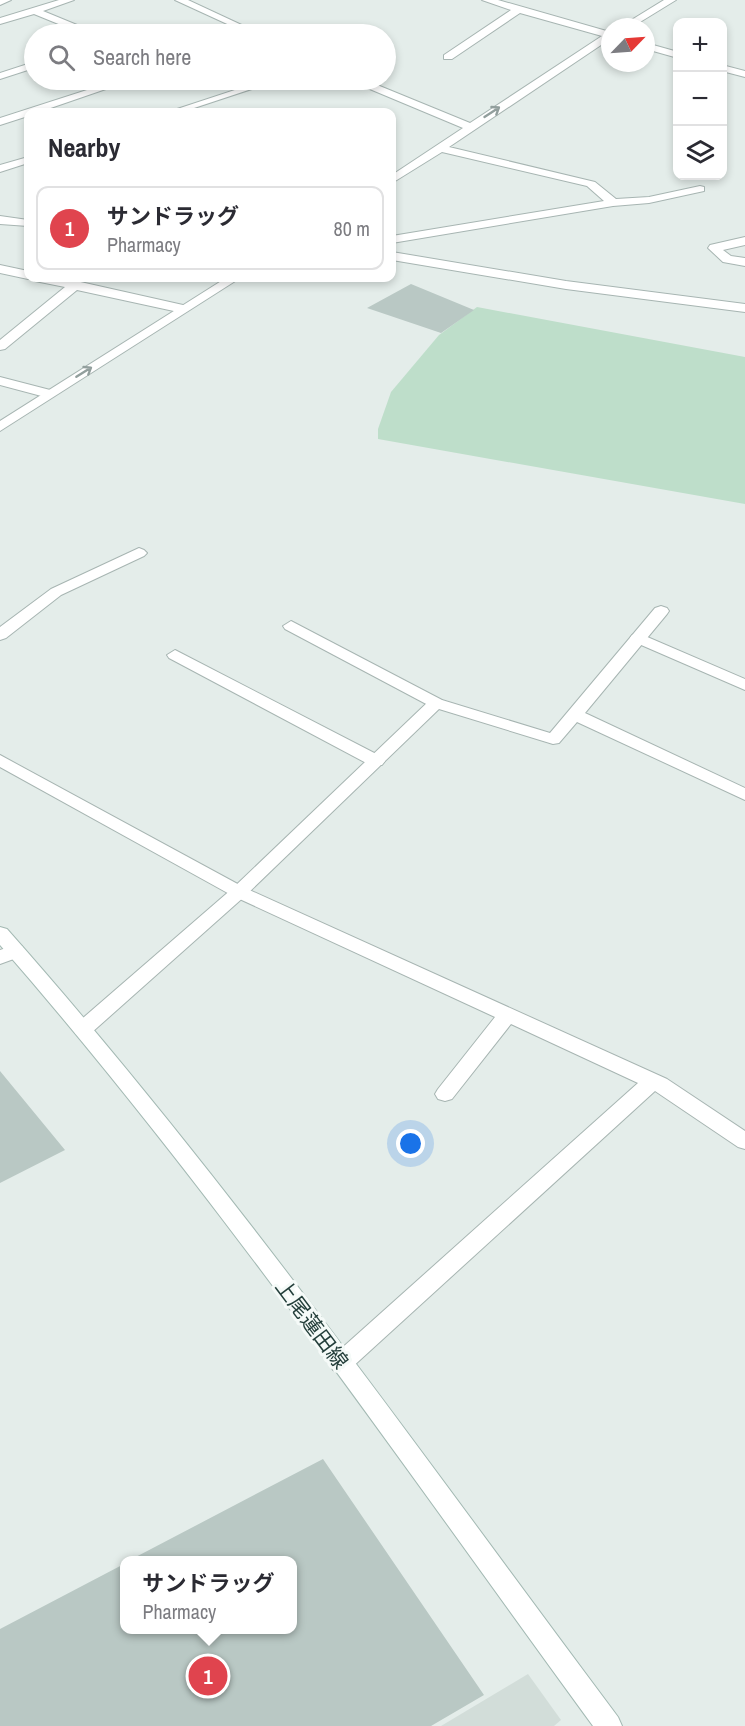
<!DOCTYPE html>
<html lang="en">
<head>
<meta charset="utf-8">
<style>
  :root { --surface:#fff; --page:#f7f7f7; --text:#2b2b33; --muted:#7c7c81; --line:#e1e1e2; --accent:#d93025 }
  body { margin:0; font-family:"Archivo Narrow","Noto Sans JP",sans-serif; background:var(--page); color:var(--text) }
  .controls { position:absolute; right:18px; top:18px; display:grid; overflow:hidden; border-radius:12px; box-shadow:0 3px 9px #0003 }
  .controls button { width:54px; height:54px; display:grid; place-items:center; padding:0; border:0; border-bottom:2px solid var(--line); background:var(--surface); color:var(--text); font:30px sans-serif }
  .compass { position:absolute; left:601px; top:18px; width:54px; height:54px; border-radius:50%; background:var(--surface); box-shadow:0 3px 9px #0003; rotate:65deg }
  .you { position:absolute; left:411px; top:1144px; width:21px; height:21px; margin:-15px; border:4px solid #fff; border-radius:50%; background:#1a73e8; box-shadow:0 0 0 9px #1a73e833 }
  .badge { display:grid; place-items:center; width:39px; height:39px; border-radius:50%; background:var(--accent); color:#fff; font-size:20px; font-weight:700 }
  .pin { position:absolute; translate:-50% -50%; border:3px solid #fff; box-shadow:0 2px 6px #0006 }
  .popup { position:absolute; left:120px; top:1556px; width:177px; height:78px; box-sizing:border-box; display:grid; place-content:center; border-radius:12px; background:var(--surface); filter:drop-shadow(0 2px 4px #0005); font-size:20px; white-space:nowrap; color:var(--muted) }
  .popup b { font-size:22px; color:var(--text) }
  .popup::after { content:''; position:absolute; left:50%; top:100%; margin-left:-12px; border:12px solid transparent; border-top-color:var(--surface) }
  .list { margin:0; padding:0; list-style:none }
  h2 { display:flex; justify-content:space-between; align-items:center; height:78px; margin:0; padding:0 24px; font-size:26px }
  h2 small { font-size:20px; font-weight:400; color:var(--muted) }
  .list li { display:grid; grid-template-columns:39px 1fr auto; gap:18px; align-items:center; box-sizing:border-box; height:84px; margin:0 12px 12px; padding:0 12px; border:2px solid var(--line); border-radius:12px }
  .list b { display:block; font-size:22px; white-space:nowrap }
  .list p { margin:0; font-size:20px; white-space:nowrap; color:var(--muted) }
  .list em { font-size:20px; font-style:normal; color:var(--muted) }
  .icon { flex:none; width:33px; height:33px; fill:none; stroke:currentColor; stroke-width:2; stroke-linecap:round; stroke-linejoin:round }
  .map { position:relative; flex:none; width:745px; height:1726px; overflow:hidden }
  .search { position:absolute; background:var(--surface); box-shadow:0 3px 9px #0003; left:24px; top:24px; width:372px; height:66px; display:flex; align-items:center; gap:15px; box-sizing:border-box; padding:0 21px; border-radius:33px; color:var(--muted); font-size:22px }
  .panel { position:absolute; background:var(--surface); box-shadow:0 3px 9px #0003; left:24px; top:108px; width:372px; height:174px; border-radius:12px }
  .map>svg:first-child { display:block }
  .built { fill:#d2ddd9 }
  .green { fill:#bedeca }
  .building { fill:#b9c8c4 }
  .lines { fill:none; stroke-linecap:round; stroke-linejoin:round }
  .lane-casing { stroke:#a7b5b2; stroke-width:2 }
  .street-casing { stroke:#a7b5b2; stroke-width:2 }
  .secondary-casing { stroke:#a3b9b3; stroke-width:2 }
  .lane { fill:#fff; fill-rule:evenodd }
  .street { fill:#fff; fill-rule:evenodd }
  .secondary { fill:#fff; fill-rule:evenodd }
  .oneway { stroke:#929f9d }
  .labels { text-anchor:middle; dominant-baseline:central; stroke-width:6; stroke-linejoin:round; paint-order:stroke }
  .near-street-label { font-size:21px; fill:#243f3b; stroke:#f5faf8 }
</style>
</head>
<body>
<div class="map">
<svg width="745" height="1726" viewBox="0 0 745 1726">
  <rect width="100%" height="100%" fill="#e4edea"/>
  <path class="built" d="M 528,1674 L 561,1720 L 554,1726 L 441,1726 Z"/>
  <path class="green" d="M 477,307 L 745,357 L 745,504 L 378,439 L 378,429 L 391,392 L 439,335 Z"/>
  <path class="building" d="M 411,284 L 474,310 L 441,333 L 367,308 Z
    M 0,1071 L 65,1150 L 0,1183 Z
    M 323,1459 L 484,1695 L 431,1726 L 0,1726 L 0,1629 L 124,1564 L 124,1629 L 292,1629 L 292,1560 L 130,1560 Z"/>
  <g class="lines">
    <defs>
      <path id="lane" d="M 0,216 L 28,220 L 28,226 L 0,224 Z
        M 226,278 L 240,278 L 0,431 L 0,421 Z
        M 291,621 L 442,700 L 444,703 L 436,708 L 430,706 L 285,629 L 283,626 Z
        M 638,633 L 745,679 L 745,690 L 632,641 L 630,638 L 632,635 Z
        M 175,650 L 382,757 L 385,761 L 382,765 L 370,765 L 169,658 L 167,655 Z
        M 0,755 L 245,888 L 667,1079 L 745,1131 L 745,1149 L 738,1147 L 655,1091 L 349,1370 L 341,1373 L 333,1370 L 330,1363 L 333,1356 L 638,1083 L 511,1024 L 452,1099 L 445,1101 L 438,1099 L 435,1094 L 438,1089 L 495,1017 L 233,896 L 0,767 Z
        M 15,945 L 22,946 L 24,951 L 22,956 L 0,964 L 0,950 Z"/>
      <path id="street" d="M 0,0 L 11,0 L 0,5 Z
        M 59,0 L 74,0 L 43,11 L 94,32 L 95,34 L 83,34 L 34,14 L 0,24 L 0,18 Z
        M 175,0 L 188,0 L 261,34 L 249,34 Z
        M 482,0 L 498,0 L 610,32 L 610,39 L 449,147 L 595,182 L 616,199 L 649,197 L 700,186 L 704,187 L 704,191 L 649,203 L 613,206 L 392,243 L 392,236 L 604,201 L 587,186 L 442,152 L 392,183 L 392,175 L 463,128 L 353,82 L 352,80 L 365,80 L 470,123 L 602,36 L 520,13 L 452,59 L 444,59 L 444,55 L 511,10 Z
        M 664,0 L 676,0 L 632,27 L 620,27 Z
        M 646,43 L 678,52 L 678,58 L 646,49 Z
        M 34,62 L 34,68 L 0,79 L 0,73 Z
        M 722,65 L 745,71 L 745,77 L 722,71 Z
        M 118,80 L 132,80 L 39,112 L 28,112 L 28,116 L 0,125 L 0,118 Z
        M 265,80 L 279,80 L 182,112 L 168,112 Z
        M 28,157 L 28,163 L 0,172 L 0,165 Z
        M 745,237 L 745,245 L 723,250 L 731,256 L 745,258 L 745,266 L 723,262 L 708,248 L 710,245 Z
        M 392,252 L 566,281 L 745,304 L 745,312 L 566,289 L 392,260 Z
        M 0,265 L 28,271 L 28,278 L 32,278 L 28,279 L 0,273 Z
        M 33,278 L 54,278 L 76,281 L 183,305 L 189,309 L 183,313 L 77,290 L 5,349 L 0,350 L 0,340 L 65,287 L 35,281 Z
        M 0,377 L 54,391 L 56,394 L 49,398 L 0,385 Z
        M 139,548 L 144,550 L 147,553 L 144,556 L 61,595 L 6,638 L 0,640 L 0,627 L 51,589 Z
        M 661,606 L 667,608 L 669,611 L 667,614 L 585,713 L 745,788 L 745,800 L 577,722 L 559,743 L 553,744 L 439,709 L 245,896 L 90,1034 L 83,1036 L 76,1034 L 73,1029 L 76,1024 L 233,888 L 430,700 L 442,700 L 550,733 L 655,608 Z"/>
      <path id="secondary" d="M 0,927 L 7,929 C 227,1177 419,1451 618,1717 L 622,1726 L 593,1726 C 401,1463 214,1190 0,945 Z"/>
    </defs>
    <use href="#lane" class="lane-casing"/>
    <use href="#street" class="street-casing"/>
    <use href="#secondary" class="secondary-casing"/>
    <use href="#lane" class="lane"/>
    <use href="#street" class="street"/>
    <use href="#secondary" class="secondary"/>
  </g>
  <defs><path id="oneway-shaft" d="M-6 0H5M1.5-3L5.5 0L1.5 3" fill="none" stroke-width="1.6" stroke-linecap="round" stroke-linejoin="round" transform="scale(1.5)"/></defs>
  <g class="oneway">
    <use href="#oneway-shaft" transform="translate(492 112) rotate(-33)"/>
    <use href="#oneway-shaft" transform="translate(84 372) rotate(-32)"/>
  </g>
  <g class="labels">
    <g class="near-street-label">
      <text transform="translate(312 1324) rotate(53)">上尾蓮田線</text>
    </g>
  </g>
</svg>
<div class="controls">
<button>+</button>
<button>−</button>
<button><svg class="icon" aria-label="layers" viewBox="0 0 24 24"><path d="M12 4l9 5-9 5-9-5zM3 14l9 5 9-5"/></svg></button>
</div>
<svg class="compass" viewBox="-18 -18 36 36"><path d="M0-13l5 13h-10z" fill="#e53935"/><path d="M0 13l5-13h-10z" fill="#7c7c81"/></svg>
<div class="you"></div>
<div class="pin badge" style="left:208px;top:1676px;background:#e0444e">1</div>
<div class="popup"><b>サンドラッグ</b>Pharmacy</div>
<div class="search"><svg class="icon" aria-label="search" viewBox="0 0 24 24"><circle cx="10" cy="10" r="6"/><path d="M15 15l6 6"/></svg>Search here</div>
<section class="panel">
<h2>Nearby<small></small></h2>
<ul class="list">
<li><span class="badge" style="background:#e0444e">1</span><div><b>サンドラッグ</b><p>Pharmacy</p></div><em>80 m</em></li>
</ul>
</section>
</div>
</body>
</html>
